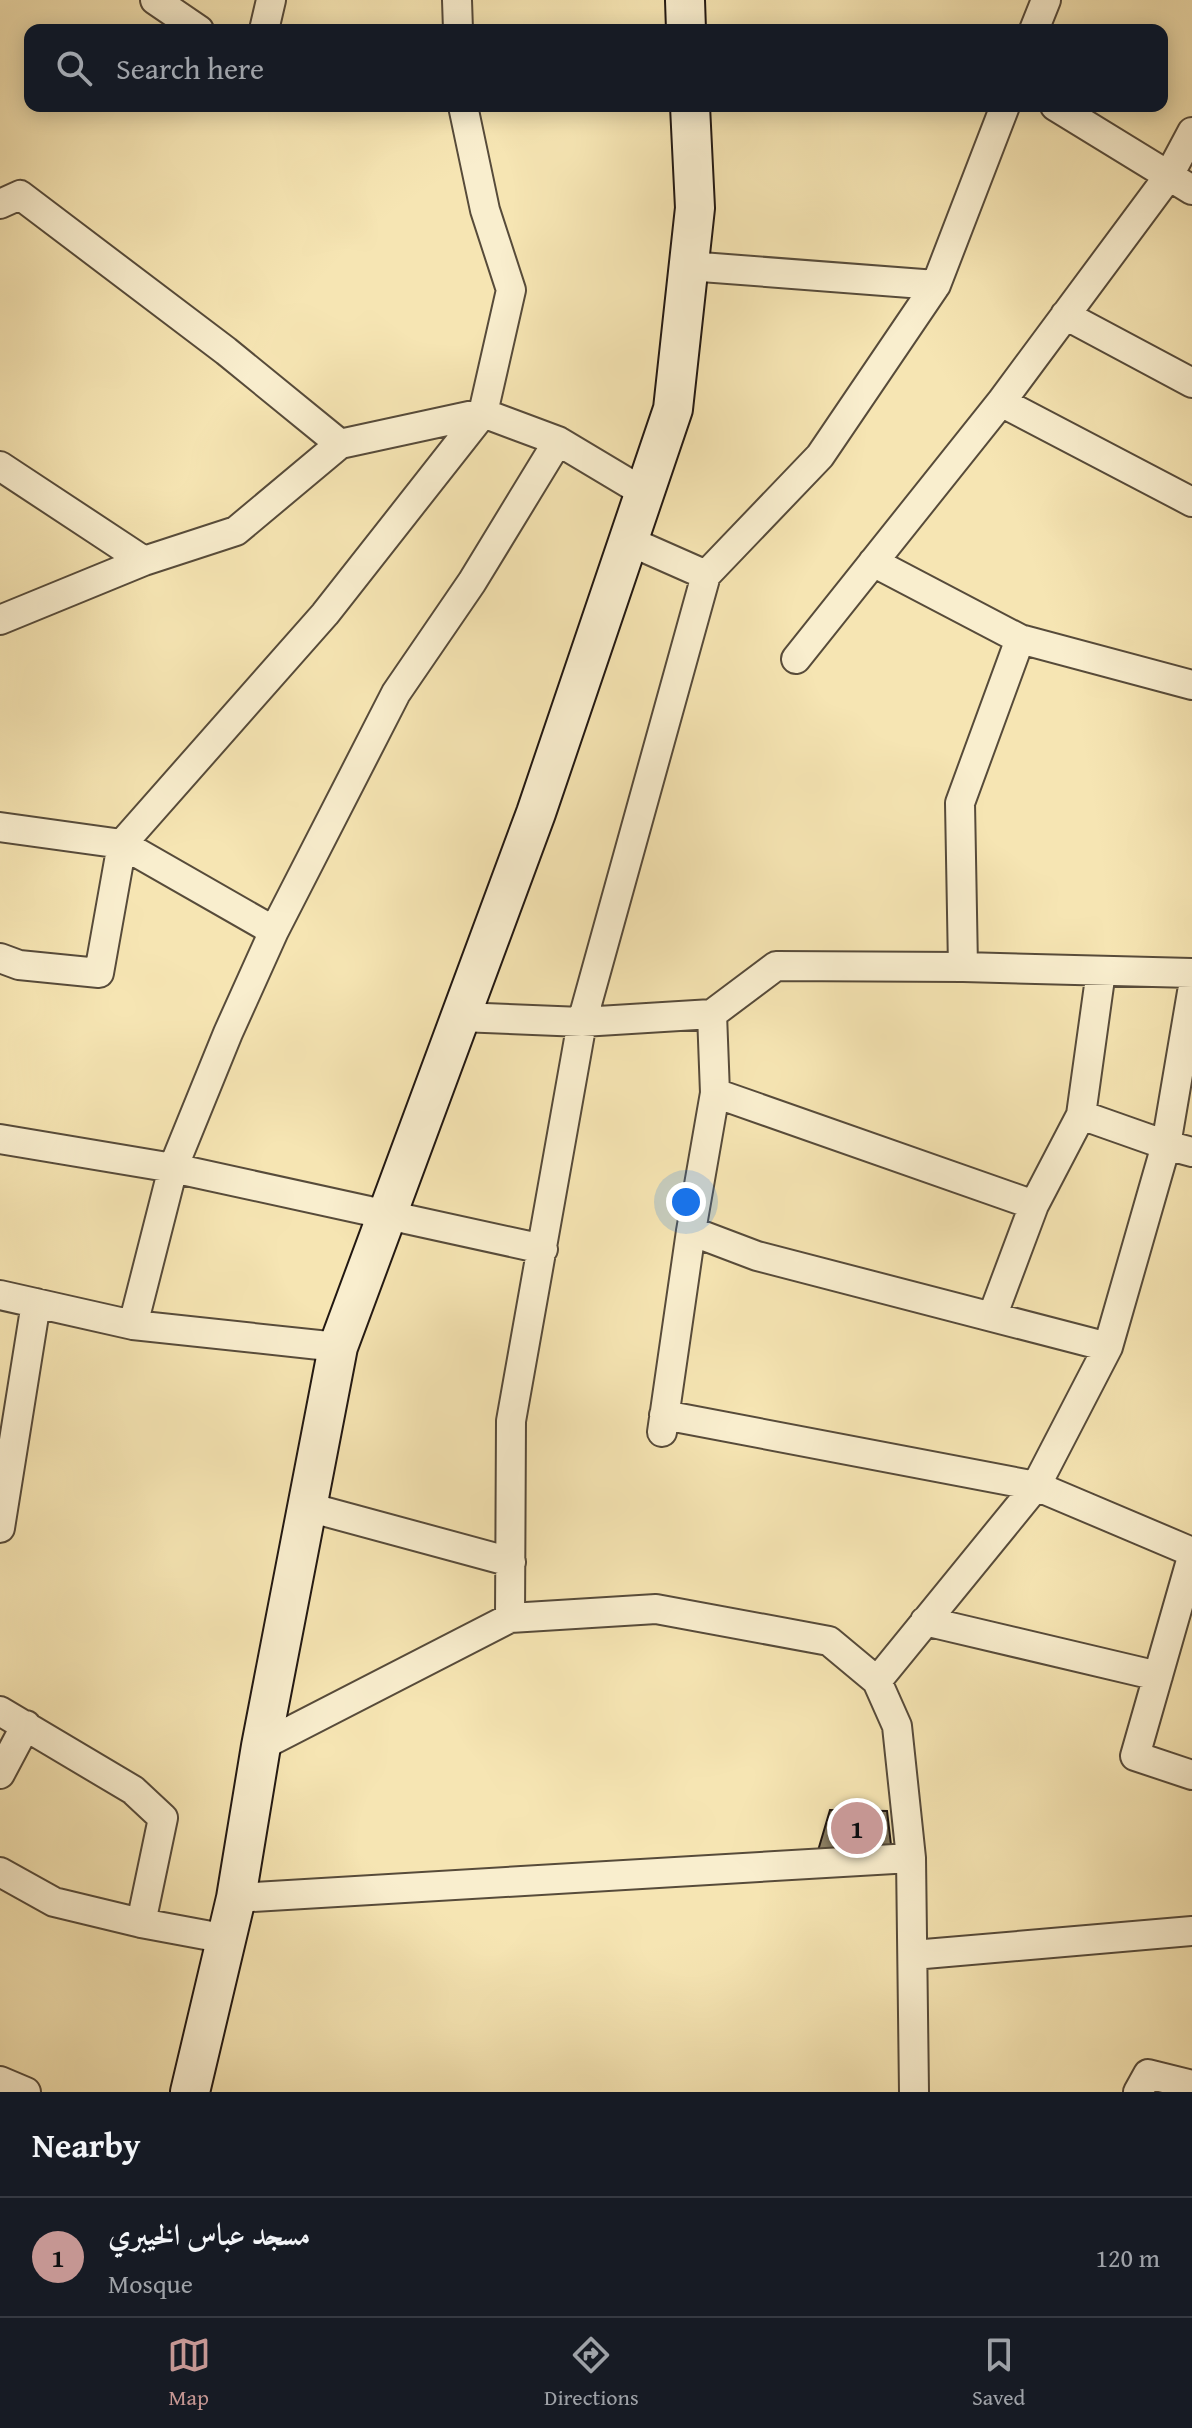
<!DOCTYPE html>
<html lang="en">
<head>
<meta charset="utf-8">
<style>
  :root { --surface:#171b24; --page:#20242c; --text:#f1f3f6; --muted:#9ea1a6; --line:#363941; --accent:#c59692 }
  body { margin:0; font-family:"Gentium Book Plus",Amiri,serif; background:var(--page); color:var(--text) }
  .you { position:absolute; left:686px; top:1202px; width:28px; height:28px; margin:-20px; border:6px solid #fff; border-radius:50%; background:#1a73e8; box-shadow:0 0 0 12px #1a73e833 }
  .badge { display:grid; place-items:center; width:52px; height:52px; border-radius:50%; background:var(--accent); color:#111; font-size:26px; font-weight:700 }
  .pin { position:absolute; translate:-50% -50%; border:4px solid #fff; box-shadow:0 2px 8px #0006 }
  .list { margin:0; padding:0; list-style:none }
  h2 { display:flex; justify-content:space-between; align-items:center; height:104px; margin:0; padding:0 32px; font-size:34px }
  h2 small { font-size:26px; font-weight:400; color:var(--muted) }
  .list li { display:grid; grid-template-columns:52px 1fr auto; gap:24px; align-items:center; box-sizing:border-box; height:120px; padding:0 32px; border-top:2px solid var(--line) }
  .list b { display:block; font-size:30px; white-space:nowrap }
  .list p { margin:0; font-size:26px; white-space:nowrap; color:var(--muted) }
  .list em { font-size:26px; font-style:normal; color:var(--muted) }
  .icon { flex:none; width:44px; height:44px; fill:none; stroke:currentColor; stroke-width:2; stroke-linecap:round; stroke-linejoin:round }
  .map { position:relative; flex:none; width:1192px; height:2092px; overflow:hidden }
  .search { position:absolute; background:var(--surface); box-shadow:0 4px 20px #0003; left:24px; right:24px; top:24px; height:88px; display:flex; align-items:center; gap:20px; box-sizing:border-box; padding:0 28px; border-radius:16px; color:var(--muted); font-size:30px }
  .sheet { height:224px; background:var(--surface) }
  nav { display:flex; justify-content:space-around; align-items:center; box-sizing:border-box; height:112px; border-top:2px solid var(--line); background:var(--surface); font-size:22px; color:var(--muted) }
  nav a { display:grid; justify-items:center; gap:4px }
  nav .on { color:var(--accent) }
  .map>svg:first-child { display:block }
  .building { fill:#908366; stroke:#221812; stroke-width:2 }
  .lines { fill:none; stroke-linecap:round; stroke-linejoin:round }
  .street-casing { stroke:#574b3a; stroke-width:32 }
  .secondary-casing { stroke:#221812; stroke-width:42 }
  .street { stroke:#f9eece; stroke-width:28 }
  .secondary { stroke:#f9eece; stroke-width:38 }
</style>
</head>
<body>
<div class="map">
<svg width="1192" height="2092" viewBox="0 0 1192 2092">
  <rect width="100%" height="100%" fill="#f6e5b3"/>
  <filter id="stains"><feTurbulence type="fractalNoise" baseFrequency=".0025" numOctaves="4"/><feColorMatrix values="0 0 0 0 .2 0 0 0 0 .09 0 0 0 0 .02 0 0 0 .5 -.17"/></filter>
  <radialGradient id="worn" r=".72"><stop offset=".6" stop-color="#630" stop-opacity="0"/><stop offset="1" stop-color="#630" stop-opacity=".3"/></radialGradient>
  <path class="building" d="M 830,1810 L 887,1811 L 891,1845 L 817,1854 Z"/>
  <g class="lines">
    <defs>
      <path id="street" d="M 155,0 L 199,30
        M 457,0 L 458,30
        M 264,30 L 271,0
        M 1034,30 L 1046,0
        M 1055,106 L 1192,190
        M 0,204 L 20,195 L 226,351 L 340,444
        M 688,266 L 936,285
        M 1065,315 L 1192,383
        M 1001,402 L 1192,502
        M 0,466 L 144,561
        M 629,541 L 706,575
        M 873,562 L 1020,639 L 1192,685
        M 0,620 L 144,561 L 236,531 L 340,444 L 483,413 L 558,441 L 645,493
        M 796,659 L 1001,402 L 1168,177 L 1192,132
        M 0,827 L 122,844 L 274,931
        M 0,958 L 19,965 L 99,973 L 122,844 L 325,614 L 483,413 L 511,290 L 485,210 L 463,106
        M 963,967 L 960,803 L 1020,639
        M 460,1017 L 582,1022 L 712,1014 L 776,966 L 963,967 L 1192,973
        M 715,1093 L 1034,1205
        M 1081,1115 L 1166,1145 L 1192,1152
        M 0,1139 L 173,1168 L 543,1249
        M 691,1231 L 757,1256 L 1108,1347
        M 0,1295 L 133,1325 L 338,1347
        M 992,1317 L 1034,1205 L 1081,1115 L 1101,971
        M 133,1325 L 173,1168 L 228,1033 L 274,931 L 396,693 L 472,582 L 558,441
        M 664,1415 L 1036,1486 L 1192,1552
        M 662,1432 L 691,1231 L 715,1093 L 712,1014
        M 308,1507 L 511,1562
        M 0,1528 L 36,1303
        M 1192,1557 L 1135,1756 L 1192,1775
        M 510,1618 L 511,1421 L 582,1022 L 706,575 L 820,456 L 936,285 L 1005,106
        M 925,1621 L 1158,1676
        M 877,1681 L 1036,1486 L 1108,1347 L 1166,1145 L 1192,992
        M 0,1711 L 133,1790 L 163,1818 L 141,1923
        M 261,1746 L 510,1618 L 656,1609 L 829,1641 L 877,1681 L 897,1726 L 911,1858 L 914,2092
        M 0,1774 L 26,1725
        M 0,1872 L 54,1902 L 141,1923 L 227,1939
        M 236,1898 L 911,1858
        M 913,1955 L 1192,1931
        M 0,2081 L 26,2092
        M 1138,2092 L 1148,2074 L 1192,2085"/>
      <path id="secondary" d="M 685,0 L 686,30
        M 190,2092 L 236,1898 L 261,1746 L 338,1347 L 536,813 L 673,409 L 695,208 L 690,106"/>
    </defs>
    <use href="#street" class="street-casing"/>
    <use href="#secondary" class="secondary-casing"/>
    <use href="#street" class="street"/>
    <use href="#secondary" class="secondary"/>
  </g>
  <rect width="100%" height="100%" filter="url(#stains)"/>
  <rect width="100%" height="100%" fill="url(#worn)"/>
</svg>
<div class="you"></div>
<div class="pin badge" style="left:857px;top:1828px">1</div>
<div class="search"><svg class="icon" aria-label="search" viewBox="0 0 24 24"><circle cx="10" cy="10" r="6"/><path d="M15 15l6 6"/></svg>Search here</div>
</div>
<section class="sheet">
<h2>Nearby<small></small></h2>
<ul class="list">
<li><span class="badge">1</span><div><b>مسجد عباس الخيبري</b><p>Mosque</p></div><em>120 m</em></li>
</ul>
</section>
<nav>
<a class="on"><svg class="icon" aria-label="map" viewBox="0 0 24 24"><path d="M3 6l6-2 6 2 6-2v14l-6 2-6-2-6 2zM9 4v14M15 6v14"/></svg>Map</a>
<a><svg class="icon" aria-label="directions" viewBox="0 0 24 24"><path d="M12 3l9 9-9 9-9-9zM9 14v-3h6M13 9l2 2-2 2"/></svg>Directions</a>
<a><svg class="icon" aria-label="saved" viewBox="0 0 24 24"><path d="M7 4h10v16l-5-4-5 4z"/></svg>Saved</a>
</nav>
</body>
</html>
